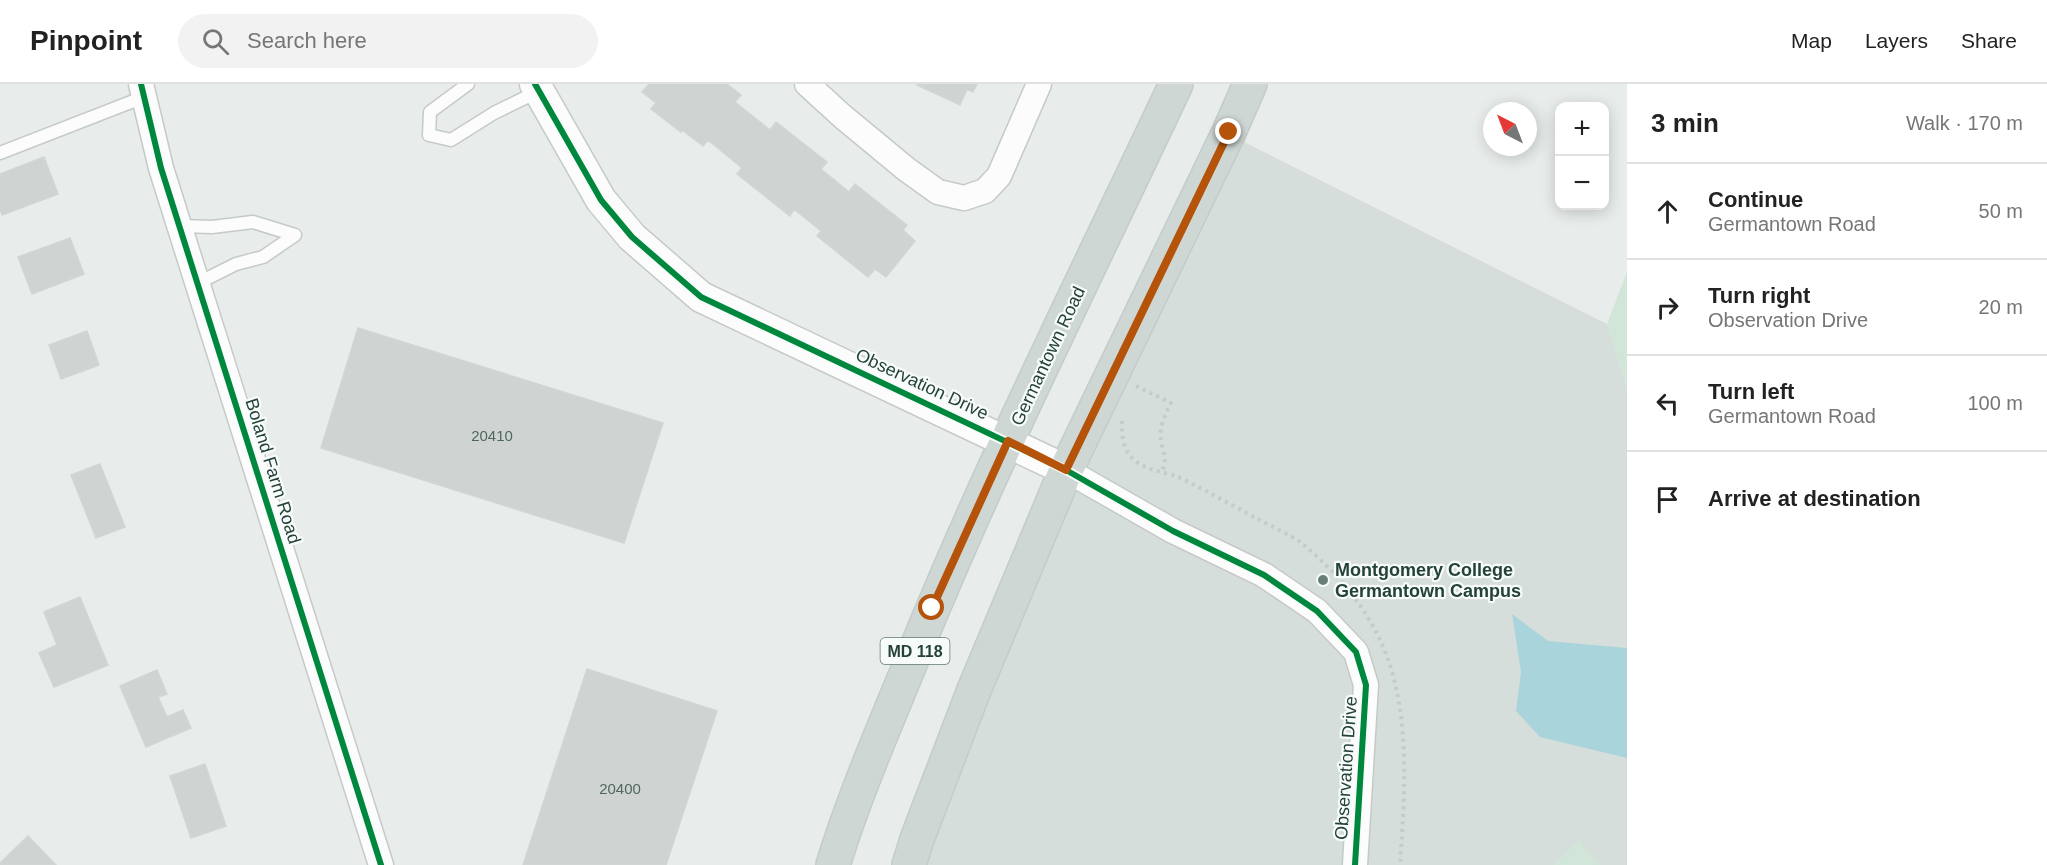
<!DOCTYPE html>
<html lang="en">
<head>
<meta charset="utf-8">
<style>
  :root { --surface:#fff; --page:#f2f2f2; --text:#222; --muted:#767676; --line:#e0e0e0 }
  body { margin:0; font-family:Arial,sans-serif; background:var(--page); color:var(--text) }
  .controls { position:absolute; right:18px; top:18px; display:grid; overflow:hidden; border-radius:12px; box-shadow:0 3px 15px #0003 }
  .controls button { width:54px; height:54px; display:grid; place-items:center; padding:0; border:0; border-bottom:2px solid var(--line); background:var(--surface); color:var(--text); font:30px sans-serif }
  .compass { position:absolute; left:1483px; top:18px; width:54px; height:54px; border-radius:50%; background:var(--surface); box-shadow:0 3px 15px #0003; rotate:318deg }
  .stop { position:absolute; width:18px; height:18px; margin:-14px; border:4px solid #b45309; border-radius:50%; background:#fff }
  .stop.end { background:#b45309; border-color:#fff; box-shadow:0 2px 6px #0008 }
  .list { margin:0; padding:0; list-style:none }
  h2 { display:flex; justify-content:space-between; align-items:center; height:78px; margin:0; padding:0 24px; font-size:26px }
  h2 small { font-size:20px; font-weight:400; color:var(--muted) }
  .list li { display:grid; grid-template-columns:39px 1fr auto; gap:18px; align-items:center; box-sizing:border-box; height:96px; padding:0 24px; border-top:2px solid var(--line) }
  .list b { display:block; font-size:22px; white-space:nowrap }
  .list p { margin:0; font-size:20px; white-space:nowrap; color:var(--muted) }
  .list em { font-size:20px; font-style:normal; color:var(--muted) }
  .icon { flex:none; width:33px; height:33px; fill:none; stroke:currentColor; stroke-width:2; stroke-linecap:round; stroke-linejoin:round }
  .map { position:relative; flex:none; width:1627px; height:781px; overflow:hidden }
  header { display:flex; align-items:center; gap:36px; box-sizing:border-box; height:84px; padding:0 30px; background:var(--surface); border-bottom:2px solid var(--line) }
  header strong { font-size:28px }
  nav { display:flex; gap:33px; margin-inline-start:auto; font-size:21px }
  .search { width:420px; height:54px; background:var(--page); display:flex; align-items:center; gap:15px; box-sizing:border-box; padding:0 21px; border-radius:33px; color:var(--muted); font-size:22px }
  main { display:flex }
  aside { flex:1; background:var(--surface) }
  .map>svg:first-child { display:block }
  .built { fill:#d6dedb }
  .green { fill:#d1e6d8 }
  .water { fill:#a9d4db }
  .building { fill:#cfd4d2; stroke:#d1d6d4; stroke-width:1.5 }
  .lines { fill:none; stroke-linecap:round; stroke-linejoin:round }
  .service-casing { stroke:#c5cac8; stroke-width:15 }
  .minor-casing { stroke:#c5cac8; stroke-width:27 }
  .tertiary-casing { stroke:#c5cac8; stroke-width:33 }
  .primary-casing { stroke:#c3ccc9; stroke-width:36 }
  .path { stroke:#c3ccca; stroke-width:4; stroke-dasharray:3 4.5; stroke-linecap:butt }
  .service { stroke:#fcfcfc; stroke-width:12 }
  .minor { stroke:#fcfcfc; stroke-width:24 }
  .tertiary { stroke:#fcfcfc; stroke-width:30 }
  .primary { stroke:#cfd7d5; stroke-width:33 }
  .cycleway-casing { stroke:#f7fbf9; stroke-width:10 }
  .cycleway { stroke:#00873e; stroke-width:6 }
  .route { stroke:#b45309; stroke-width:8 }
  .poi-dot { fill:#697e78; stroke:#f7fbf9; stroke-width:2 }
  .labels { text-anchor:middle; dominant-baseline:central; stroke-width:4.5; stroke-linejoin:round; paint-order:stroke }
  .number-label { font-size:15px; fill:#506761 }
  .shield { fill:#f7fbf9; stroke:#637a73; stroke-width:1.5 }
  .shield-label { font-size:16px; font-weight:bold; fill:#24423a }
  .street-label { font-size:18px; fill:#24423a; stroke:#f7fbf9 }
  .poi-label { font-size:18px; font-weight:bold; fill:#24423a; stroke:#f7fbf9; text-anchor:start }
</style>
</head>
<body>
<header>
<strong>Pinpoint</strong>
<div class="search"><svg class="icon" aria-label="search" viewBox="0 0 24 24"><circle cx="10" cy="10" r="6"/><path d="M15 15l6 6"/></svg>Search here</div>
<nav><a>Map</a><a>Layers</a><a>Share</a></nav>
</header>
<main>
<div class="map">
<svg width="1627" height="781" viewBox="0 0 1627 781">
  <rect width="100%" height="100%" fill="#e8edeb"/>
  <path class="built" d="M 1242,57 L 1607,240 L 1627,305 L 1627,781 L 909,781 L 974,606 Z"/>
  <path class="green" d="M 1627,188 L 1627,305 L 1607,240 Z
    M 1579,757 L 1600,781 L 1553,781 Z"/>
  <path class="water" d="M 1512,530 L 1548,557 L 1627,564 L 1627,674 L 1540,653 L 1516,627 L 1521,588 Z"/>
  <path class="building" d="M 649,0 L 727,0 L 741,11 L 735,18 L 770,46 L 776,38 L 827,78 L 821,85 L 849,108 L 855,100 L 907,141 L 903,146 L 915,157 L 886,193 L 875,185 L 868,193 L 817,152 L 821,147 L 794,125 L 790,132 L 737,90 L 742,84 L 708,56 L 703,62 L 682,46 L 681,48 L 651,25 L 656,19 L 642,8 Z
    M 918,0 L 977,0 L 973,8 L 967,5 L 960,21 L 917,1 Z
    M 44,73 L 58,110 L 2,131 L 0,125 L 0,90 Z
    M 70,154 L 84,190 L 32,210 L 18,173 Z
    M 358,244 L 663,339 L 624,459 L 321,364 Z
    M 87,247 L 99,281 L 61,295 L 49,261 Z
    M 100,380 L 125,443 L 96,454 L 71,391 Z
    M 80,513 L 108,581 L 54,603 L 39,569 L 57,561 L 44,528 Z
    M 587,585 L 717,627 L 666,781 L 523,781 Z
    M 157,586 L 167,610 L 158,613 L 167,633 L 183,626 L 191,644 L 146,663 L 120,602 Z
    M 205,680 L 226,742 L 191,754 L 170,692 Z
    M 28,752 L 56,781 L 0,781 L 0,779 Z"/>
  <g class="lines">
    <defs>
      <path id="service" d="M 468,0 L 430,28 L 429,51 L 451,56 L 494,29 L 539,7
        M 0,69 L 144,13
        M 180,142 L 212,143 L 253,138 L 295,151
        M 198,199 L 236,180 L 263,173 L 295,151"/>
      <path id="minor" d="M 141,0 L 161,84 L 381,781
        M 807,0 L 842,32 L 906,85 L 938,108 L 964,114 L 985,107 L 999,92 L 1039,0
        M 1066,386 L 1173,447 L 1264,491 L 1317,527 L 1356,568 L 1366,601 L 1355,781"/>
      <path id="tertiary" d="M 535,0 L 601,116 L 632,153 L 701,213 L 1066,386"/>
      <path id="primary" d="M 833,781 C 853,716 880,653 906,590 C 986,390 1084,196 1176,0
        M 909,781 L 917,755 L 974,606 L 1066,386 L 1229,48 L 1250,0"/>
    </defs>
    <use href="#service" class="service-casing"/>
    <use href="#minor" class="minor-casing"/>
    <use href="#tertiary" class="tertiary-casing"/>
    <use href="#primary" class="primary-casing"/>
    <path class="path" d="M 1136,302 L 1171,319 C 1165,331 1159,342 1161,356 C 1163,371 1168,372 1162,388
      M 1122,337 C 1121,352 1123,368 1137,378 C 1151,388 1168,388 1183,395 C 1208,408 1232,421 1256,434 C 1270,442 1287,449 1300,458 C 1329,481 1356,511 1374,544 C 1413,615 1405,703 1400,781"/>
    <use href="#service" class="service"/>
    <use href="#minor" class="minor"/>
    <use href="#tertiary" class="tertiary"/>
    <use href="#primary" class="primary"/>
    <defs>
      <path id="cycleway" d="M 141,0 L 161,84 L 381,781
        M 535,0 L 601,116 L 632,153 L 701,213 L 1066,386 L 1173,447 L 1264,491 L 1317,527 L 1356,568 L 1366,601 L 1355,781"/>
    </defs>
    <use href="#cycleway" class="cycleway-casing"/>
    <use href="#cycleway" class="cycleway"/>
  </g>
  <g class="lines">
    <path class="route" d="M 932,524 L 1008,357 L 1066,386 L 1229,48"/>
  </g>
  <circle class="poi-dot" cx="1323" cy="496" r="6"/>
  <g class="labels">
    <g class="number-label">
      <text x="492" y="351">20410</text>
      <text x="620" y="704">20400</text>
    </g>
    <rect class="shield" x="880.5" y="554" width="69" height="26" rx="4.5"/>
    <g class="shield-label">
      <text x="915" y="567">MD 118</text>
    </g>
    <g class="street-label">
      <text transform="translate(1048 272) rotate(-65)">Germantown Road</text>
      <text transform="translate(922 300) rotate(25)">Observation Drive</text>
      <text transform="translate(273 387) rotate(73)">Boland Farm Road</text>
      <text transform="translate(1346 684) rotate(-86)">Observation Drive</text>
    </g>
    <g class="poi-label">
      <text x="1335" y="486">Montgomery College<tspan x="1335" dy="21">Germantown Campus</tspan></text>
    </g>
  </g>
</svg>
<div class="controls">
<button>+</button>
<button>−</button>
</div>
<svg class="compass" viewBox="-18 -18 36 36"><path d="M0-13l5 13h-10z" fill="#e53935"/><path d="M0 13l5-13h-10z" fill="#767676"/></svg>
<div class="stop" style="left:932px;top:524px"></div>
<div class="stop end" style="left:1229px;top:48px"></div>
</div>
<aside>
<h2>3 min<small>Walk · 170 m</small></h2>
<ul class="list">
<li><svg class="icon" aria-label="ahead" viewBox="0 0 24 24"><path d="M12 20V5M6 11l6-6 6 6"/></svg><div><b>Continue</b><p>Germantown Road</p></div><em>50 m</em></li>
<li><svg class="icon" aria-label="right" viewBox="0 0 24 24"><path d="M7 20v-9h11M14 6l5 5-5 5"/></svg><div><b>Turn right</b><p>Observation Drive</p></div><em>20 m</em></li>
<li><svg class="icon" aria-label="left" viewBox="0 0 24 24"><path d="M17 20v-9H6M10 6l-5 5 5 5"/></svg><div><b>Turn left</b><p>Germantown Road</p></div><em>100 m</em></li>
<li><svg class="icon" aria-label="arrive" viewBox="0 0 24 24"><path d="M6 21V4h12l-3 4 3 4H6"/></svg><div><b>Arrive at destination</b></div></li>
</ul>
</aside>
</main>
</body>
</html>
